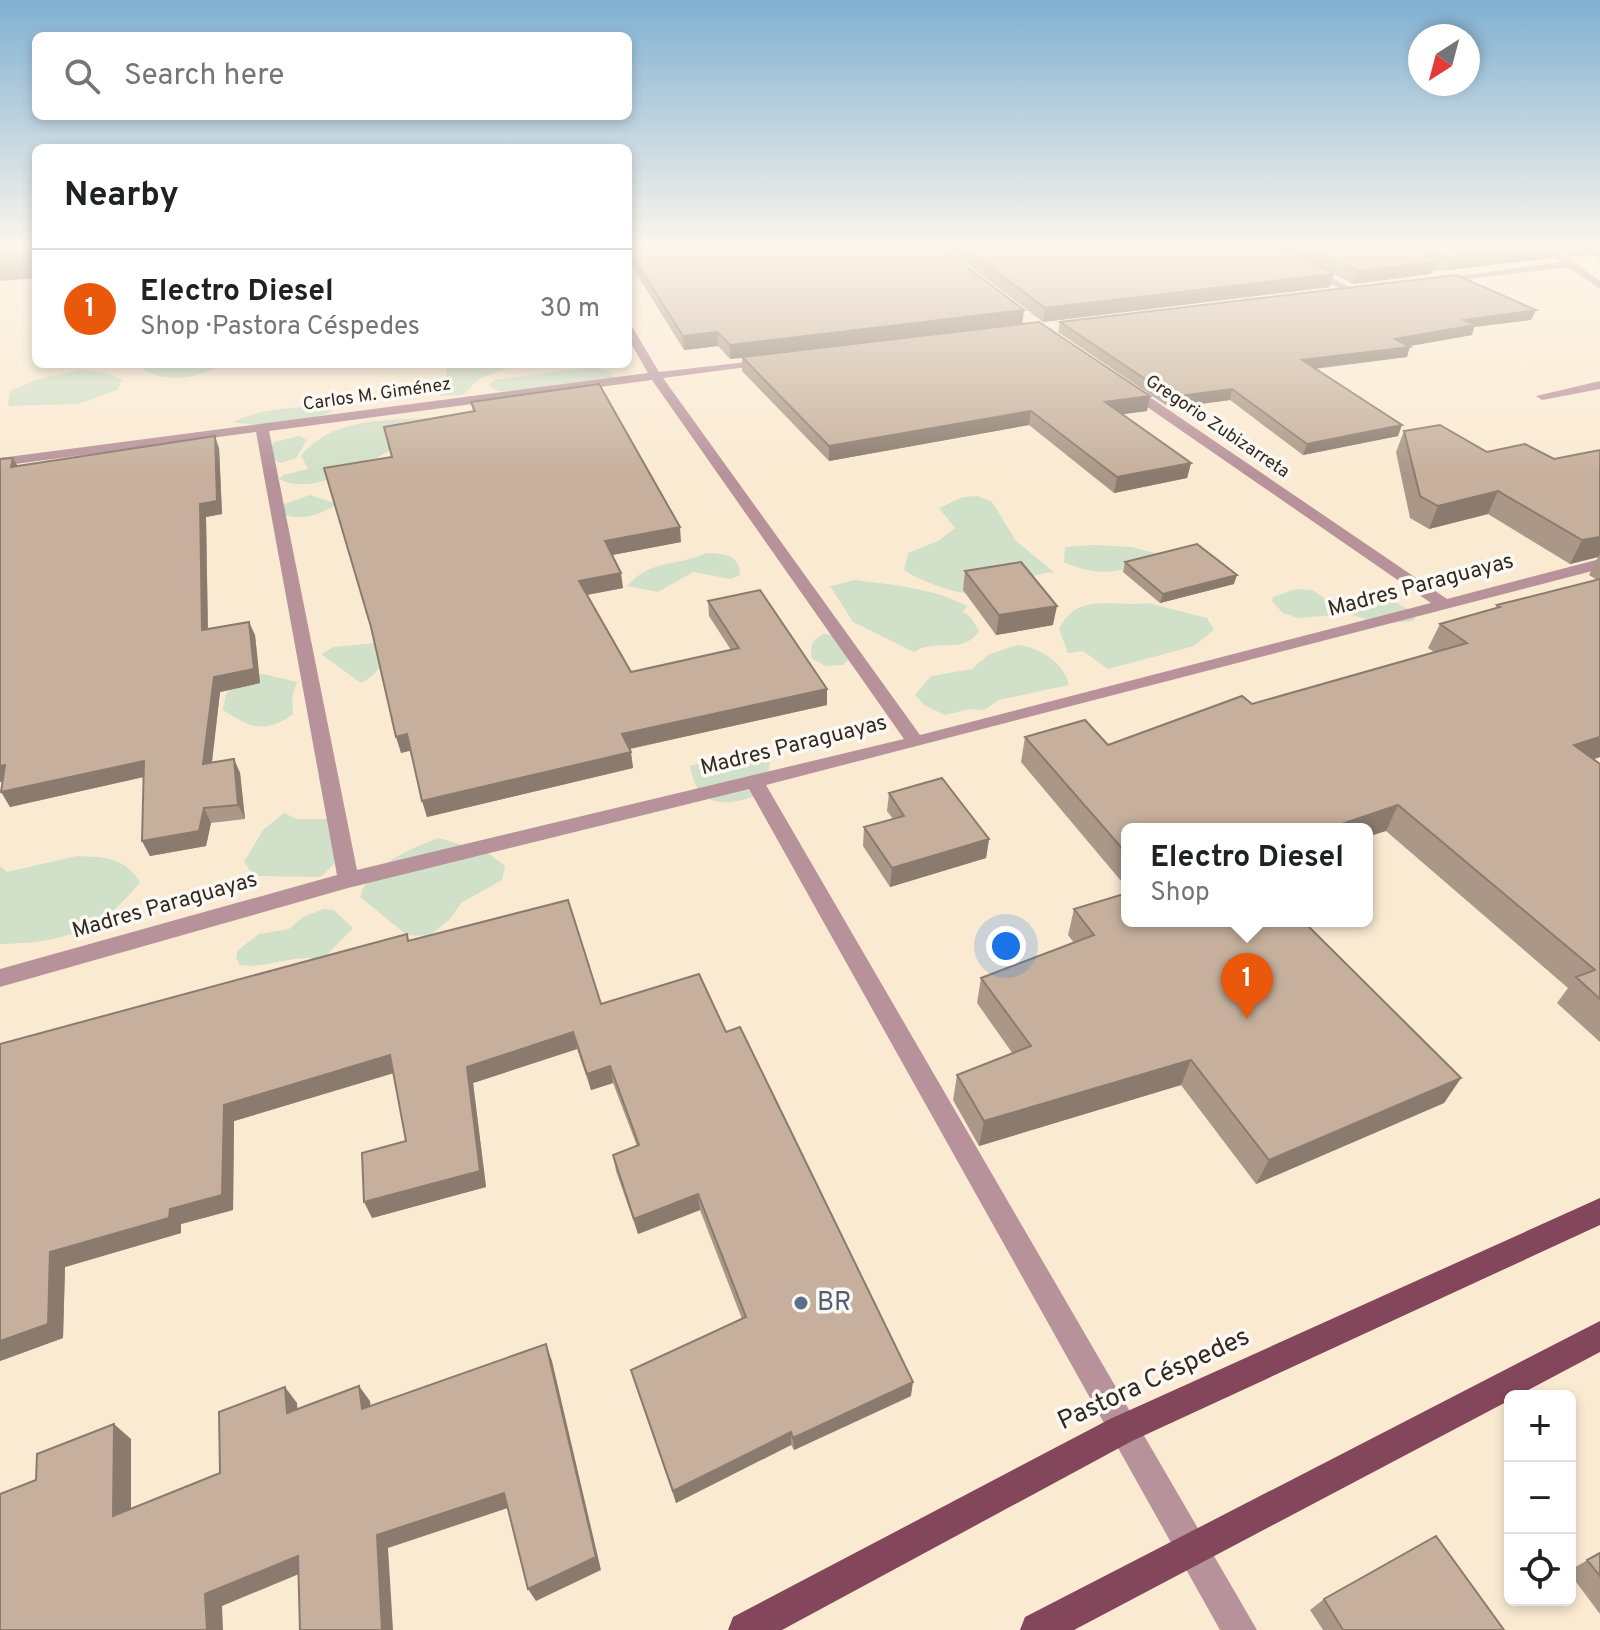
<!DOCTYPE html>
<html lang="en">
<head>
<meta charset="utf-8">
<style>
  :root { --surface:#fff; --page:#f6f6f6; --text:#202124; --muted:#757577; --line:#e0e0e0; --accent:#ea580c }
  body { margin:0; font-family:Overpass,sans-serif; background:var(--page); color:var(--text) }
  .controls { position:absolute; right:24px; bottom:24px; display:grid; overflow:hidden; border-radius:12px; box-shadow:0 4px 12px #0003 }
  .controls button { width:72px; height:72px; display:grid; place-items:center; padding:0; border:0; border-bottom:2px solid var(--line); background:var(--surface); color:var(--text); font:40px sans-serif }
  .compass { position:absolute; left:1408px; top:24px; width:72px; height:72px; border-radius:50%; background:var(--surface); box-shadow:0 4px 12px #0003; rotate:216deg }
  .you { position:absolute; left:1006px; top:946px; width:28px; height:28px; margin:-20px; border:6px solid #fff; border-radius:50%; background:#1a73e8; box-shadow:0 0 0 12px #1a73e833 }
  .badge { display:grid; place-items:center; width:52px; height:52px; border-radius:50%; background:var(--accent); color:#fff; font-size:26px; font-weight:700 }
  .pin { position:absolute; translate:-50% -66px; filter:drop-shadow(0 2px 4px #0008) }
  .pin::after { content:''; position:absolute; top:42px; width:28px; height:24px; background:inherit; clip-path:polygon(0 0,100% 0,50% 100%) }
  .popup { position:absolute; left:1121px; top:823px; width:252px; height:104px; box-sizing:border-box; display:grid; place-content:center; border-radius:12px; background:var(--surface); filter:drop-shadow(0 2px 6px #0005); font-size:26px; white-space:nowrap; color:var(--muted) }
  .popup b { font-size:30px; color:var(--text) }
  .popup::after { content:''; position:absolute; left:50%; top:100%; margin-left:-16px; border:16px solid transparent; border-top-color:var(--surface) }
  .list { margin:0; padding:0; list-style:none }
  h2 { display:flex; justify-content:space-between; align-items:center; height:104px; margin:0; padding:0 32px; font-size:34px }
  h2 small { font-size:26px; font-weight:400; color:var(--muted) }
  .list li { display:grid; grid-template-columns:52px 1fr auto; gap:24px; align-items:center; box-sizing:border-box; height:120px; padding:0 32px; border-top:2px solid var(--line) }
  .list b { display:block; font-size:30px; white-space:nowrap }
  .list p { margin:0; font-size:26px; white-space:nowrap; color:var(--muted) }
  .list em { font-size:26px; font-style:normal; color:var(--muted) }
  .icon { flex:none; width:44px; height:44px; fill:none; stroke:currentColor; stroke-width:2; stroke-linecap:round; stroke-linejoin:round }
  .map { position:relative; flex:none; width:1600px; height:1630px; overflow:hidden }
  .search { position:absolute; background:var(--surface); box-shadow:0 4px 12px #0003; left:32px; top:32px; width:600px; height:88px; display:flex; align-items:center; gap:20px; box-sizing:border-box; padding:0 28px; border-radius:12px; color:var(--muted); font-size:30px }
  .panel { position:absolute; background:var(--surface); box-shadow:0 4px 12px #0003; left:32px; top:144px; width:600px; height:224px; border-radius:12px }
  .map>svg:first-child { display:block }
  .green { fill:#d1e0c8 }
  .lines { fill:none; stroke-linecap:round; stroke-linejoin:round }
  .minor { fill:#b7929b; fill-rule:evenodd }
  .major { fill:#84465a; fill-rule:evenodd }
  .wall { fill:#aa9787 }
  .shaded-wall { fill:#8b7b6e }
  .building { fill:#c6b09d; stroke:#8b7b6e; stroke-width:2 }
  .service-dot { fill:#5c6f8a; stroke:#fcf9f4; stroke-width:3 }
  .labels { text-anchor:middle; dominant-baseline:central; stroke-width:7; stroke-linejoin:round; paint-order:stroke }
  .far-street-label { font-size:18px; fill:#312b22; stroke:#fcf9f4 }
  .street-label { font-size:22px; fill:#312b22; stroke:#fcf9f4 }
  .near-service-label { font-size:26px; fill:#4e5e75; stroke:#fcf9f4; text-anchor:start }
  .near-street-label { font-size:26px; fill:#312b22; stroke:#fcf9f4 }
</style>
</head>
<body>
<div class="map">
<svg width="1600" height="1630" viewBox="0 0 1600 1630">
  <rect width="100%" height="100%" fill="#faead2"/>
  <path class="green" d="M 145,364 L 221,364 C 199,379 167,383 144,370 Z
    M 447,364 L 516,364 L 516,365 L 480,378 L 463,395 L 441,396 L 428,391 L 446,380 Z
    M 591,367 L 610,371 L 616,380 L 514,392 L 498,391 L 488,385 L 494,380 Z
    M 80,370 L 108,373 L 122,380 L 117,390 L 78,404 L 8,406 L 10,391 L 35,380 Z
    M 328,406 L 332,412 C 301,423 265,428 233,422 C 263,408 295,407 328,406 Z
    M 445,417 C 408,438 320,503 279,479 L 283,475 L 308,469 L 301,456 C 335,414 396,421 445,417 Z
    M 299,436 L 307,440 L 296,458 L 280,463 L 266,455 L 274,442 Z
    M 310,495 L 337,504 C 316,517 303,520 279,514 L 276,507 Z
    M 978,496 L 992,502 L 1016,541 L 1054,572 C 1026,575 1002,587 975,593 C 960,597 917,579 904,570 L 908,553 L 938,541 L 955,528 L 939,508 L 963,497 Z
    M 1094,545 L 1132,547 L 1162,555 C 1126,572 1102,579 1064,562 L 1065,547 Z
    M 707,553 C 724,554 740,554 740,575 L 731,579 L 693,572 L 658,592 L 627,586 C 653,558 676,567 707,553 Z
    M 855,580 C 893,585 933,588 967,606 L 963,612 L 970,616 L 979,631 C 963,656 935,637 914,652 L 853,622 L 830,586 Z
    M 1296,589 L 1312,590 L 1326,599 L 1392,600 L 1417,615 L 1413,621 L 1380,624 L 1350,614 L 1298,618 L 1283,613 L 1272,601 L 1273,597 Z
    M 1148,603 L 1207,618 L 1214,630 L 1194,646 L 1108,669 L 1083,651 L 1068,653 L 1059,629 C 1078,591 1112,608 1148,603 Z
    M 824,634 L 845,638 L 850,658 L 843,665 L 826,666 L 812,659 C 810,646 811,640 824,634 Z
    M 374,643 L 389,647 C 384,666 377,674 361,683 L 321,654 L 334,647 Z
    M 1017,645 C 1039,647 1064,662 1069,685 L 999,700 L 984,710 L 970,709 L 945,715 L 924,705 L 915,695 L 931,676 L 972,669 L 988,655 Z
    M 263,674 L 297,682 L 292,697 L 293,714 C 266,734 250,728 223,710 L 226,695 L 238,678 Z
    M 739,753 L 770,762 L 765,792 C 731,807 697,811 690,766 Z
    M 284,813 L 297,819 L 339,819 L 346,852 L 321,877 L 254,876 L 244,862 L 263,830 Z
    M 439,838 L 488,853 L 505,866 L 502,880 L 461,903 L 450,919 L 429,936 L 407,935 L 360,897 C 369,865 410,849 439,838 Z
    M 77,856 C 105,857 124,857 140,882 C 101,932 61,943 0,944 L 0,866 L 7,872 Z
    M 324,909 L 334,910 L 353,928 L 323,959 C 289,954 268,969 240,965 L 236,958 L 238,950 L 259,934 L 289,929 L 303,917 Z"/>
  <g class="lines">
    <path class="minor" d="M 1261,246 L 1273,246 L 1355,290 L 1346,292 Z
      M 1540,246 L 1551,246 L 1600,281 L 1600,289 L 1568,267 L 1436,283 L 1431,280 L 1561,262 Z
      M 628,325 L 633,328 L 659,372 L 773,359 L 775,361 L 769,364 L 663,378 L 920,735 L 1431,603 L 1124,391 L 1124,385 L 1132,385 L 1447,599 L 1600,559 L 1600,569 L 766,785 L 1257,1630 L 1220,1630 L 749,789 L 348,888 L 0,987 L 0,969 L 337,875 L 256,432 L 0,466 L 0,458 L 648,373 L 628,338 ZM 652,380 L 904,739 L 357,870 L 269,431 Z
      M 1600,381 L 1600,389 L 1542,400 L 1536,396 Z"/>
    <path class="major" d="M 1600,1198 L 1600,1225 L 1132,1441 L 782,1630 L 728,1630 L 733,1617 L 1110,1419 Z
      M 1600,1321 L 1600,1352 L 1517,1396 L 1510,1396 L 1510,1400 L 1074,1630 L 1020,1630 L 1025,1617 Z"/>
  </g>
  <path class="wall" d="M 628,246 L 1024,310 L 1022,324 L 1147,411 L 1122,414 L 1191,463 L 1187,478 L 1114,493 L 1029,425 L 829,461 L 742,371 L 742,358 L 730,359 L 718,346 L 684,350 L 628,260 Z
    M 944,246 L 1556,246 L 1551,258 L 1449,270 L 1433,270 L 1431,274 L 1353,284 L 1334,274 L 1330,287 L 1043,322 Z
    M 1556,246 L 1600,246 L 1600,260 L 1594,255 L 1570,256 Z
    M 1531,320 L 1474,327 L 1472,335 L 1409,346 L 1407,357 L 1315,369 L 1398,436 L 1303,455 L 1230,400 L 1170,408 L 1058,332 L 1060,322 Z
    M 471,402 L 681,542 L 612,555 L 623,588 L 587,595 L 631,672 L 731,650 L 709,616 L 708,601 L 827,689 L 827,705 L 630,749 L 633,768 L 427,817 L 410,751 L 401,753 L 392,457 L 473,412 Z
    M 1404,431 L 1487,452 L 1554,459 L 1600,450 L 1600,757 L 1594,759 L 1600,764 L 1600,1042 L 1557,1003 L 1568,988 L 1386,831 L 1127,829 L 1127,888 L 1021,762 L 1025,737 L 1108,745 L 1434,652 L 1428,648 L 1440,624 L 1495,609 L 1497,605 L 1597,580 L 1589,575 L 1598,557 L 1570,564 L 1488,514 L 1429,529 L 1410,518 L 1396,452 Z
    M 219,448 L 222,514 L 206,517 L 208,629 L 255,635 L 260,683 L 220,692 L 212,762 L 234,759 L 240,773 L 245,819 L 211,823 L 206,846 L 150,856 L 142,841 L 144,777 L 10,807 L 2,782 L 13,458 L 17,466 Z
    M 1125,562 L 1234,584 L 1160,603 L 1123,572 Z
    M 965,571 L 1053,625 L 996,635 L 963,590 Z
    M 889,793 L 989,839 L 986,858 L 890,887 L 863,846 L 864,827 L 893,819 L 887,811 Z
    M 1074,909 L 1461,1078 L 1444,1103 L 1256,1184 L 1181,1085 L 979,1146 L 953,1100 L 957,1075 L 1013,1054 L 977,1003 L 981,978 L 1074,943 L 1068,935 Z
    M 409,941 L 601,1004 L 726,1032 L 911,1396 L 794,1450 L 791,1445 L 676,1503 L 635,1384 L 631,1370 L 742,1319 L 700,1210 L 638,1234 L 616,1171 L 613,1155 L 637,1146 L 613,1083 L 591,1090 L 577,1049 L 473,1083 L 486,1187 L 372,1218 L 406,1141 L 394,1073 L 234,1121 L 233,1210 L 181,1224 L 181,1233 L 65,1267 L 63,1338 L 0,1361 L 0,1044 Z
    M 1600,1553 L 1600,1614 L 1570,1574 L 1570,1570 Z
    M 1324,1599 L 1504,1630 L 1323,1630 L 1310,1610 Z"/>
  <path class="shaded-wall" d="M 1549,246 L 1556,246 L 1551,258 L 1449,270 L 1454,257 Z
    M 36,252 L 36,278 L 0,281 L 0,255 Z
    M 1436,262 L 1431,274 L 1353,284 L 1357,271 Z
    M 1334,274 L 1330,287 L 1043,322 L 1045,308 Z
    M 1024,310 L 1022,324 L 730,359 L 730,345 Z
    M 1536,310 L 1531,320 L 1474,327 L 1472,335 L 1393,349 L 1410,347 L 1407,357 L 1299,370 L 1302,360 L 1395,339 L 1464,320 Z
    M 717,332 L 718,346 L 684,350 L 683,336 Z
    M 1232,389 L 1230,400 L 1170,408 L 1172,397 Z
    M 1150,396 L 1147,411 L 1102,417 L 1105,402 Z
    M 1031,411 L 1029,425 L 829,461 L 829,446 Z
    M 1402,425 L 1398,436 L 1303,455 L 1307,444 Z
    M 215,436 L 219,448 L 222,514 L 206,517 L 208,644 L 202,630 L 200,504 Z
    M 13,458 L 20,470 L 11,467 Z
    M 1191,463 L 1187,478 L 1114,493 L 1117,477 Z
    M 1498,491 L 1488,514 L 1429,529 L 1438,506 Z
    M 680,527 L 681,542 L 607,556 L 605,541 Z
    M 1600,537 L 1600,554 L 1598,557 L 1570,564 L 1582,540 Z
    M 621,573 L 623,588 L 581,596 L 579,581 Z
    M 1237,575 L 1234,584 L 1160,603 L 1163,594 Z
    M 1057,606 L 1053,625 L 996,635 L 999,615 Z
    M 249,622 L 255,635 L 260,683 L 220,692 L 210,778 L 203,764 L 214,677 Z
    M 827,689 L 827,705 L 624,750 L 622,734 Z
    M 407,734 L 411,750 L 401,753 L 396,737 Z
    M 1600,737 L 1600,757 L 1559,771 L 1574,745 Z
    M 631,752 L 633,768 L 427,817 L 422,801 Z
    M 234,759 L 240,773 L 245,819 L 238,805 Z
    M 144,761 L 152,775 L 10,807 L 1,792 Z
    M 5,765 L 14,780 L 0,782 L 0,766 Z
    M 1398,805 L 1386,831 L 1367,837 L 1367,829 L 1327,829 Z
    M 204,808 L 211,823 L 206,846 L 150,856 L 142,841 Z
    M 989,839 L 986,858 L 890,887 L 892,868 Z
    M 573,1032 L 577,1049 L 473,1083 L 486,1187 L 372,1218 L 364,1202 L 467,1067 Z
    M 390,1055 L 397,1072 L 234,1121 L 233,1210 L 181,1224 L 181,1233 L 65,1267 L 63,1338 L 0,1361 L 0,1341 L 50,1252 L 224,1105 Z
    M 1191,1060 L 1181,1085 L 979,1146 L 984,1121 Z
    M 610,1066 L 613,1083 L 591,1090 L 587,1074 Z
    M 1461,1078 L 1444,1103 L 1256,1184 L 1269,1160 Z
    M 698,1194 L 700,1210 L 638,1234 L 634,1219 Z
    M 546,1344 L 552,1361 L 601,1570 L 536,1601 L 528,1589 Z
    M 913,1382 L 911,1396 L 794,1450 L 793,1438 Z
    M 359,1386 L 370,1401 L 373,1425 L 362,1409 Z
    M 285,1387 L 297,1403 L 299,1428 L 287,1413 Z
    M 114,1424 L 131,1439 L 131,1530 L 113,1516 Z
    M 791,1432 L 791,1445 L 676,1503 L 673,1491 Z
    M 504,1493 L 511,1507 L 388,1548 L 393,1630 L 382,1630 L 377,1535 Z
    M 298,1556 L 311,1569 L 222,1606 L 223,1630 L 207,1630 L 205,1594 Z"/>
  <path class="building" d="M 0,246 L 36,246 L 36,252 L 0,255 Z
    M 628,246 L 940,246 L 1024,310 L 730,345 L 717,332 L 683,336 L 628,249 Z
    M 962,246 L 1281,246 L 1334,274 L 1045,308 Z
    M 1308,246 L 1549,246 L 1454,257 L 1424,256 L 1436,262 L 1357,271 Z
    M 1456,275 L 1536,310 L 1464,320 L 1475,325 L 1395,339 L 1410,347 L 1302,360 L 1402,425 L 1307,444 L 1232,389 L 1172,397 L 1060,322 Z
    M 1039,322 L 1150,396 L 1105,402 L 1191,463 L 1117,477 L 1031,411 L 829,446 L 742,357 Z
    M 599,384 L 680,527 L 605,541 L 621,573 L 579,581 L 631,672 L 739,648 L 708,601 L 760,590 L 827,689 L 622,734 L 631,752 L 422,801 L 407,734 L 396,737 L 371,627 L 324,468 L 392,457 L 384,427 L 475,411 L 471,402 Z
    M 1440,425 L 1487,452 L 1525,444 L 1554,459 L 1600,450 L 1600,537 L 1582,540 L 1498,491 L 1438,506 L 1420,496 L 1404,431 Z
    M 215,436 L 217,501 L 200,504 L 202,630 L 249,622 L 254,669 L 214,677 L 203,764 L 234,759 L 238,805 L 204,808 L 199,831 L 142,841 L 144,761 L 1,792 L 5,765 L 0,766 L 0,459 L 13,458 L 11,467 Z
    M 1197,544 L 1237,575 L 1163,594 L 1125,562 Z
    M 1021,562 L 1057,606 L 999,615 L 965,571 Z
    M 1600,579 L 1600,737 L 1574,745 L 1600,764 L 1600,999 L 1576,977 L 1595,970 L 1398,805 L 1327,829 L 1127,829 L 1127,854 L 1025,737 L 1085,720 L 1108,745 L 1242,696 L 1252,704 L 1467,643 L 1440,624 L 1500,607 L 1497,605 Z
    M 942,778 L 989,839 L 892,868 L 864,827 L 904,816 L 889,793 Z
    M 1127,893 L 1127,921 L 1303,921 L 1461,1078 L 1269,1160 L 1191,1060 L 984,1121 L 957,1075 L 1031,1046 L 981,978 L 1094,935 L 1074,909 Z
    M 568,900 L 601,1004 L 699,974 L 726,1032 L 740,1027 L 913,1382 L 793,1438 L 791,1432 L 673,1491 L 631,1370 L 746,1317 L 698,1194 L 634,1219 L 613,1155 L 639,1145 L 610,1066 L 587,1074 L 573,1032 L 467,1067 L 480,1171 L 364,1202 L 362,1153 L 406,1141 L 390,1055 L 224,1105 L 222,1195 L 170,1209 L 169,1218 L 50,1252 L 48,1324 L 0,1341 L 0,1044 L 407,934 L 408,941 Z
    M 546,1344 L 596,1557 L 528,1589 L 504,1493 L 377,1535 L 382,1630 L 300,1630 L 298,1556 L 205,1594 L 207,1630 L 0,1630 L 0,1494 L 36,1480 L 37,1454 L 114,1424 L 113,1516 L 220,1473 L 219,1412 L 285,1387 L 287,1413 L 359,1386 L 362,1409 Z
    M 1436,1536 L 1504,1630 L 1343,1630 L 1324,1599 Z
    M 1600,1553 L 1600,1576 L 1587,1560 Z"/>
  <linearGradient id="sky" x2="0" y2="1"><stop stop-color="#80b0d2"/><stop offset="0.52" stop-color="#fdf6eb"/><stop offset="1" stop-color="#fdf6eb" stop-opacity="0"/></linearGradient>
  <rect width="1600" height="474" fill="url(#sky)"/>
  <circle class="service-dot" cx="801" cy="1303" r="8"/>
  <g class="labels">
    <g class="far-street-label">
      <text transform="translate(377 395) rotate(-8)">Carlos M. Giménez</text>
      <text transform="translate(1217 427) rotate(34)">Gregorio Zubizarreta</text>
    </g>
    <g class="street-label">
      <text transform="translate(1421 586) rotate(-15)">Madres Paraguayas</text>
      <text transform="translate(794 746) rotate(-14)">Madres Paraguayas</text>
      <text transform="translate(165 906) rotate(-16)">Madres Paraguayas</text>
    </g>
    <g class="near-service-label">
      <text x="817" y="1303">BR</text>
    </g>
    <g class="near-street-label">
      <text transform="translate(1154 1380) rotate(-25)">Pastora Céspedes</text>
    </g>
  </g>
</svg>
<div class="controls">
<button>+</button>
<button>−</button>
<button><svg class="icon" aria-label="locate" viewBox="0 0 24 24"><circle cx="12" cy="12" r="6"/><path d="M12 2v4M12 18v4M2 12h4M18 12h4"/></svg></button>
</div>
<svg class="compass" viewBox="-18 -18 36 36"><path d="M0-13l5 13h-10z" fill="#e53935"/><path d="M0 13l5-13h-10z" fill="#757577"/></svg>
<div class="you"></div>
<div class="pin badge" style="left:1247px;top:1019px">1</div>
<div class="popup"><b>Electro Diesel</b>Shop</div>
<div class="search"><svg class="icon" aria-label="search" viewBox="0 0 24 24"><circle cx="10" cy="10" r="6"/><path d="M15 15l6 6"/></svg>Search here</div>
<section class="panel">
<h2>Nearby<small></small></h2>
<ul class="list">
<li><span class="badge">1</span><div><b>Electro Diesel</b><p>Shop · Pastora Céspedes</p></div><em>30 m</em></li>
</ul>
</section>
</div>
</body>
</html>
